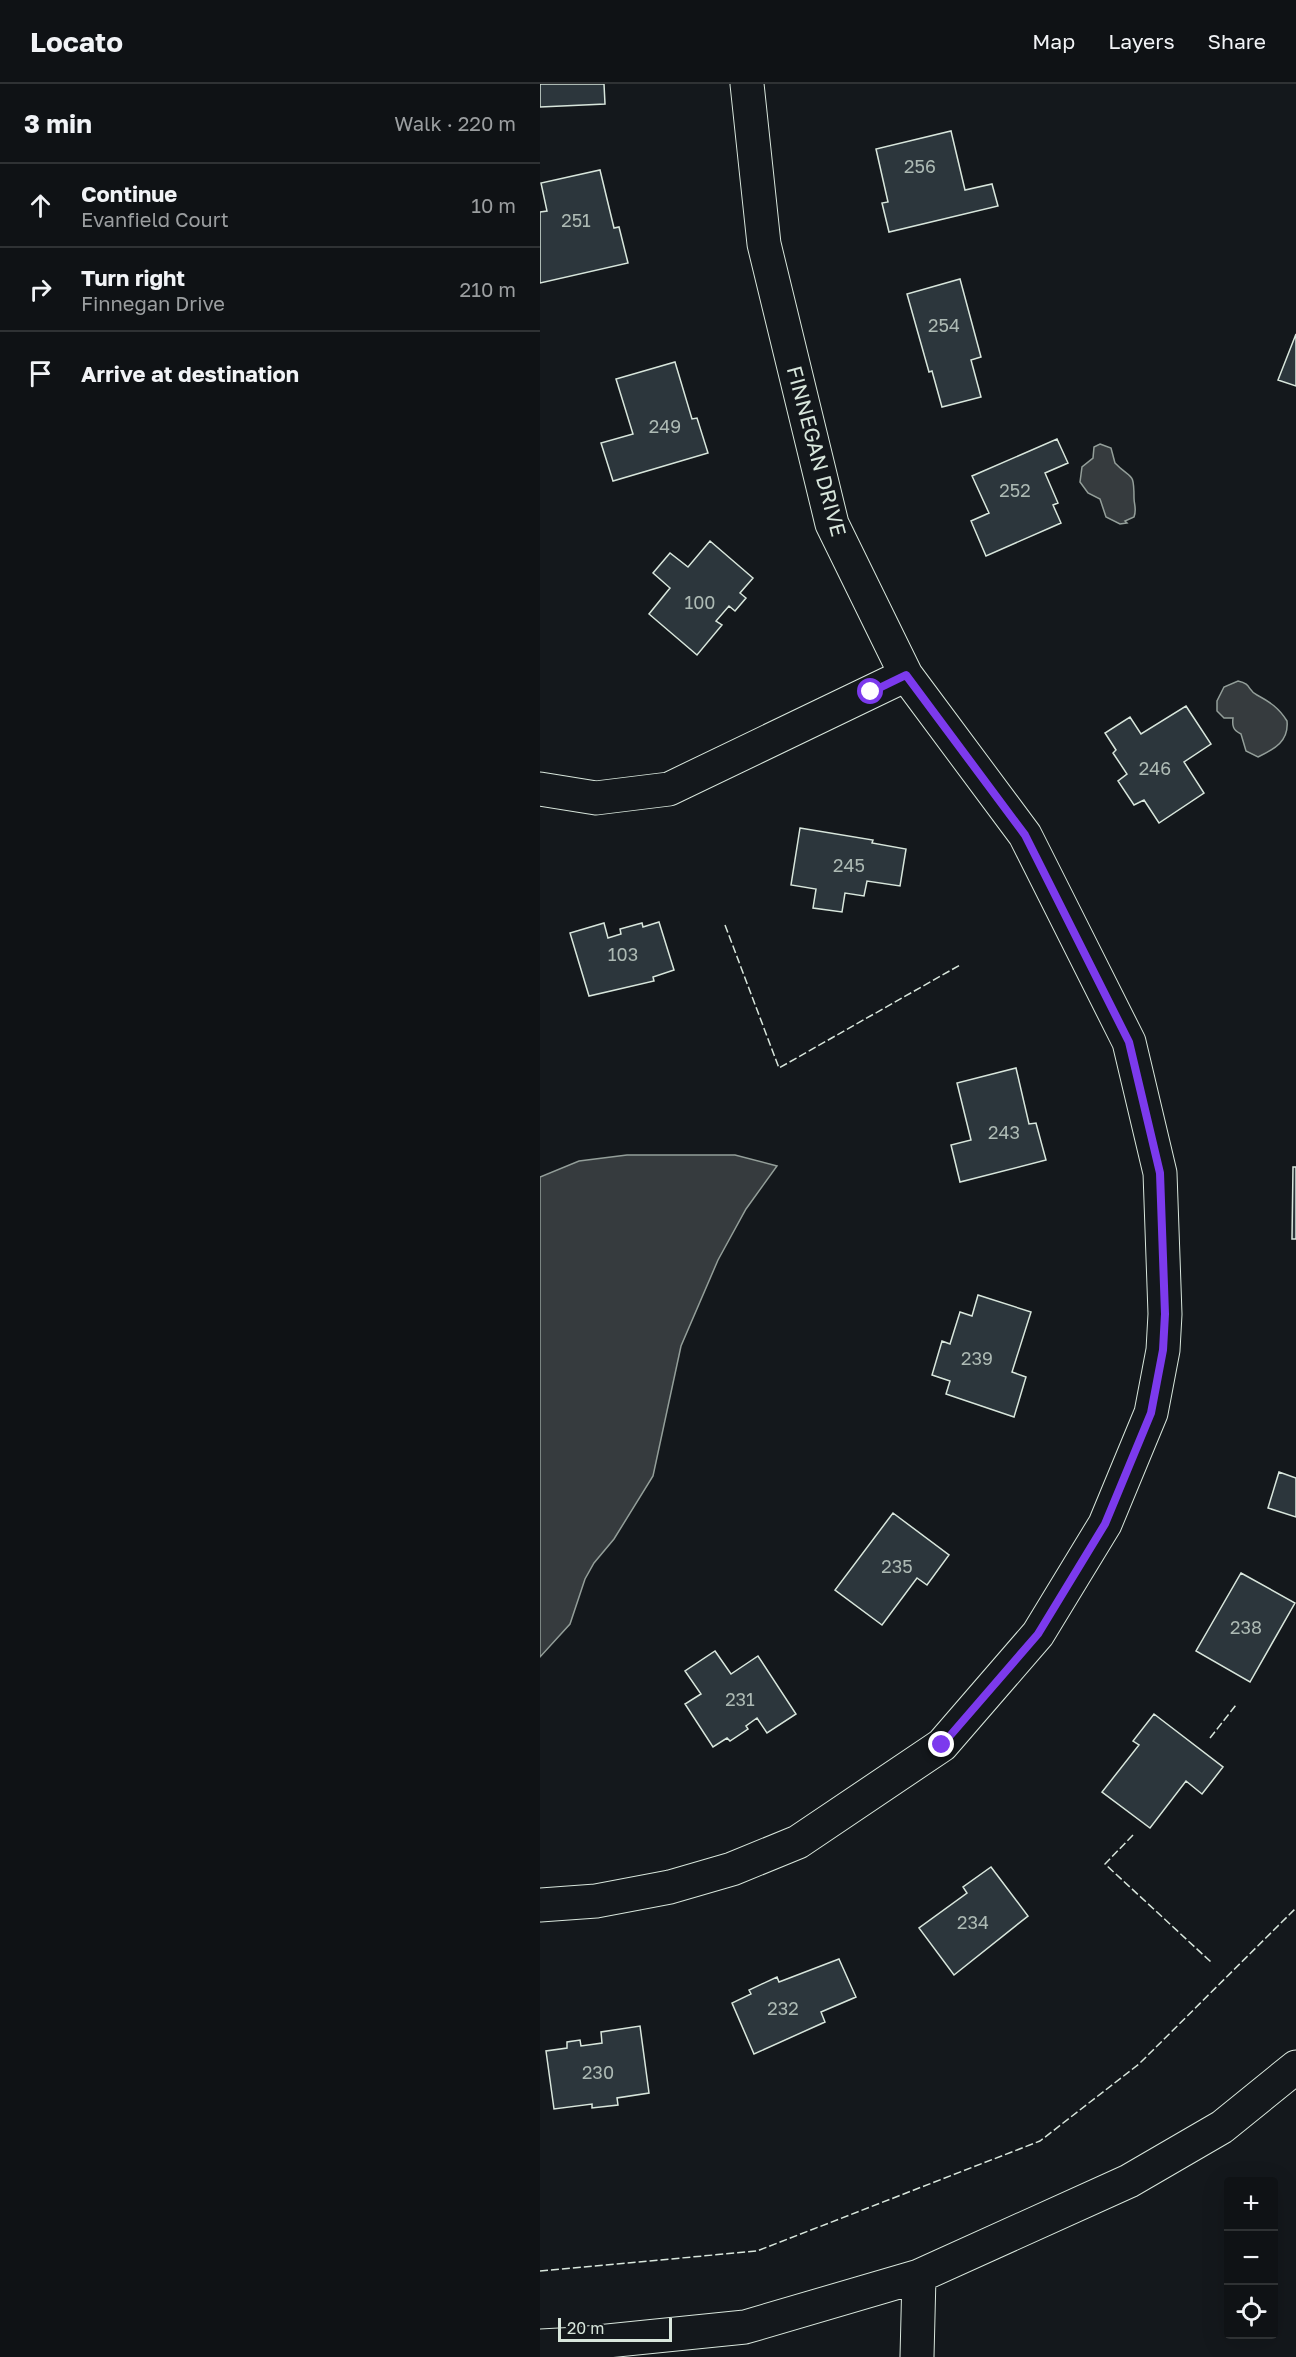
<!DOCTYPE html>
<html lang="en">
<head>
<meta charset="utf-8">
<style>
  :root { --surface:#0f1215; --page:#181b1e; --text:#f1f3f6; --muted:#9b9ea0; --line:#2f3234 }
  body { margin:0; font-family:"Golos Text",sans-serif; background:var(--page); color:var(--text) }
  .controls { position:absolute; right:18px; bottom:18px; display:grid; overflow:hidden; border-radius:6px; box-shadow:0 6px 24px #0002 }
  .controls button { width:54px; height:54px; display:grid; place-items:center; padding:0; border:0; border-bottom:2px solid var(--line); background:var(--surface); color:var(--text); font:30px sans-serif }
  .scale { position:absolute; left:18px; bottom:15px; width:114px; box-sizing:border-box; padding-left:6px; border:3px solid #d8e6dc; border-top:0; font-size:16px; line-height:21px; white-space:nowrap; color:#d8e6dc; -webkit-text-stroke:4px #14181c; paint-order:stroke }
  .stop { position:absolute; width:18px; height:18px; margin:-14px; border:4px solid #7c3aed; border-radius:50%; background:#fff }
  .stop.end { background:#7c3aed; border-color:#fff; box-shadow:0 2px 6px #0008 }
  .list { margin:0; padding:0; list-style:none }
  h2 { display:flex; justify-content:space-between; align-items:center; height:78px; margin:0; padding:0 24px; font-size:26px }
  h2 small { font-size:20px; font-weight:400; color:var(--muted) }
  .list li { display:grid; grid-template-columns:39px 1fr auto; gap:18px; align-items:center; box-sizing:border-box; height:84px; padding:0 24px; border-top:2px solid var(--line) }
  .list b { display:block; font-size:22px; white-space:nowrap }
  .list p { margin:0; font-size:20px; white-space:nowrap; color:var(--muted) }
  .list em { font-size:20px; font-style:normal; color:var(--muted) }
  .icon { flex:none; width:33px; height:33px; fill:none; stroke:currentColor; stroke-width:2; stroke-linecap:round; stroke-linejoin:round }
  .map { position:relative; flex:none; width:756px; height:2273px; overflow:hidden }
  header { display:flex; align-items:center; gap:36px; box-sizing:border-box; height:84px; padding:0 30px; background:var(--surface); border-bottom:2px solid var(--line) }
  header strong { font-size:28px }
  nav { display:flex; gap:33px; margin-inline-start:auto; font-size:21px }
  main { display:flex }
  aside { flex:1; background:var(--surface) }
  .map>svg:first-child { display:block }
  .water { fill:#363b3e; stroke:#939e99; stroke-width:1.5 }
  .building { fill:#2c363c; stroke:#d8e6dc; stroke-width:1.5 }
  .lines { fill:none; stroke-linecap:round; stroke-linejoin:round }
  .minor-casing { stroke:#d8e6dc; stroke-width:35 }
  .minor { stroke:#14181c; stroke-width:33 }
  .fence { stroke:#d8e6dc; stroke-width:1.5; stroke-dasharray:8 3; stroke-linecap:butt }
  .route { stroke:#7c3aed; stroke-width:8 }
  .labels { text-anchor:middle; dominant-baseline:central; stroke-width:4.5; stroke-linejoin:round; paint-order:stroke }
  .number-label { font-size:18px; fill:#adbab4 }
  .street-label { font-size:21px; fill:#d8e6dc; stroke:#14181c }
</style>
</head>
<body>
<header>
<strong>Locato</strong>
<nav><a>Map</a><a>Layers</a><a>Share</a></nav>
</header>
<main>
<aside>
<h2>3 min<small>Walk · 220 m</small></h2>
<ul class="list">
<li><svg class="icon" aria-label="ahead" viewBox="0 0 24 24"><path d="M12 20V5M6 11l6-6 6 6"/></svg><div><b>Continue</b><p>Evanfield Court</p></div><em>10 m</em></li>
<li><svg class="icon" aria-label="right" viewBox="0 0 24 24"><path d="M7 20v-9h11M14 6l5 5-5 5"/></svg><div><b>Turn right</b><p>Finnegan Drive</p></div><em>210 m</em></li>
<li><svg class="icon" aria-label="arrive" viewBox="0 0 24 24"><path d="M6 21V4h12l-3 4 3 4H6"/></svg><div><b>Arrive at destination</b></div></li>
</ul>
</aside>
<div class="map">
<svg width="756" height="2273" viewBox="0 0 756 2273">
  <rect width="100%" height="100%" fill="#14181c"/>
  <path class="water" d="M 560,360 L 571,364 L 575,379 C 591,396 594,386 594,414 C 594,421 597,425 594,433 L 585,437 L 587,439 L 580,440 L 566,433 L 560,415 L 548,409 L 540,398 L 542,383 L 553,374 L 554,363 Z
    M 698,597 C 712,600 707,606 717,611 C 730,618 739,624 747,637 C 749,657 735,665 718,673 L 706,667 L 701,650 C 693,646 692,642 693,634 L 684,634 L 677,627 L 677,617 L 684,603 Z
    M 87,1071 L 195,1071 L 237,1082 L 206,1125 L 178,1176 L 141,1262 L 113,1392 L 74,1455 L 54,1479 L 45,1495 L 30,1540 L 0,1573 L 0,1093 L 39,1077 Z"/>
  <path class="building" d="M 0,0 L 64,0 L 65,20 L 0,23 Z
    M 411,47 L 425,106 L 452,100 L 458,122 L 349,148 L 342,119 L 348,118 L 336,65 Z
    M 60,86 L 74,144 L 79,143 L 88,179 L 0,199 L 0,128 L 7,127 L 1,99 Z
    M 420,195 L 441,273 L 431,276 L 441,313 L 402,323 L 392,287 L 389,288 L 367,210 Z
    M 756,250 L 756,302 L 738,296 Z
    M 135,278 L 152,335 L 157,334 L 168,369 L 73,397 L 61,359 L 93,350 L 76,295 Z
    M 517,355 L 528,379 L 505,389 L 518,419 L 513,421 L 521,439 L 446,472 L 431,437 L 449,429 L 432,392 Z
    M 170,457 L 213,494 L 200,509 L 206,514 L 195,527 L 189,522 L 176,537 L 182,541 L 157,571 L 109,530 L 130,504 L 113,489 L 130,469 L 148,483 Z
    M 646,622 L 671,660 L 644,678 L 664,709 L 619,739 L 604,716 L 594,721 L 578,697 L 587,690 L 573,669 L 576,666 L 565,649 L 590,633 L 601,650 Z
    M 260,744 L 333,756 L 332,759 L 366,765 L 360,802 L 327,797 L 324,812 L 305,809 L 302,828 L 273,824 L 276,805 L 251,801 Z
    M 119,838 L 134,886 L 113,893 L 114,897 L 49,912 L 30,849 L 64,839 L 68,854 L 81,850 L 80,845 L 102,839 L 103,843 Z
    M 476,984 L 489,1040 L 496,1039 L 506,1076 L 420,1098 L 411,1061 L 431,1056 L 417,999 Z
    M 753,1083 L 756,1083 L 756,1155 L 752,1155 Z
    M 438,1211 L 491,1228 L 472,1288 L 486,1293 L 474,1333 L 406,1310 L 410,1297 L 392,1291 L 402,1257 L 410,1260 L 420,1228 L 432,1232 Z
    M 739,1388 L 756,1394 L 756,1433 L 728,1424 Z
    M 353,1429 L 409,1471 L 387,1501 L 377,1494 L 342,1541 L 295,1506 Z
    M 701,1489 L 755,1519 L 710,1598 L 656,1567 Z
    M 175,1567 L 191,1590 L 218,1572 L 256,1630 L 227,1649 L 217,1634 L 206,1642 L 208,1645 L 190,1657 L 187,1654 L 173,1663 L 145,1620 L 161,1610 L 145,1587 Z
    M 614,1630 L 683,1683 L 662,1710 L 646,1697 L 610,1744 L 562,1708 L 599,1661 L 593,1657 Z
    M 451,1783 L 488,1832 L 414,1891 L 379,1844 L 427,1809 L 423,1803 Z
    M 299,1875 L 316,1913 L 281,1928 L 285,1938 L 214,1970 L 192,1919 L 211,1910 L 209,1906 L 237,1893 L 239,1898 Z
    M 100,1942 L 109,2009 L 77,2014 L 78,2021 L 52,2024 L 52,2020 L 14,2025 L 6,1967 L 27,1964 L 27,1958 L 40,1956 L 41,1962 L 62,1959 L 61,1948 Z"/>
  <g class="lines">
    <defs>
      <path id="minor" d="M 0,705 L 56,714 L 129,705 L 366,591
        M 0,1821 L 56,1817 L 130,1803 L 192,1785 L 258,1758 L 402,1661 L 498,1550 L 565,1440 L 611,1329 L 623,1266 L 625,1230 L 620,1089 L 589,958 L 485,751 L 366,591 L 292,440 L 224,160 L 207,0
        M 0,2262 L 38,2260 L 205,2243 L 379,2192
        M 377,2273 L 379,2192 L 589,2097 L 682,2043 L 756,1983"/>
    </defs>
    <use href="#minor" class="minor-casing"/>
    <use href="#minor" class="minor"/>
    <path class="fence" d="M 185,841 L 239,984 L 420,881
      M 670,1654 L 696,1621
      M 593,1751 L 565,1780 L 671,1878
      M 0,2187 L 217,2167 L 500,2057 L 599,1980 L 756,1824"/>
  </g>
  <g class="lines">
    <path class="route" d="M 331,608 L 366,591 L 485,751 L 589,958 L 620,1089 L 625,1230 L 623,1266 L 611,1329 L 565,1440 L 498,1550 L 402,1661"/>
  </g>
  <g class="labels">
    <g class="number-label">
      <text x="380" y="82">256</text>
      <text x="36" y="136">251</text>
      <text x="404" y="241">254</text>
      <text x="125" y="342">249</text>
      <text x="475" y="406">252</text>
      <text x="160" y="518">100</text>
      <text x="615" y="684">246</text>
      <text x="309" y="781">245</text>
      <text x="83" y="870">103</text>
      <text x="464" y="1048">243</text>
      <text x="437" y="1274">239</text>
      <text x="357" y="1482">235</text>
      <text x="706" y="1543">238</text>
      <text x="200" y="1615">231</text>
      <text x="433" y="1838">234</text>
      <text x="243" y="1924">232</text>
      <text x="58" y="1988">230</text>
    </g>
    <g class="street-label">
      <text transform="translate(277 367) rotate(75)">FINNEGAN DRIVE</text>
    </g>
  </g>
</svg>
<div class="controls">
<button>+</button>
<button>−</button>
<button><svg class="icon" aria-label="locate" viewBox="0 0 24 24"><circle cx="12" cy="12" r="6"/><path d="M12 2v4M12 18v4M2 12h4M18 12h4"/></svg></button>
</div>
<div class="scale">20 m</div>
<div class="stop" style="left:331px;top:608px"></div>
<div class="stop end" style="left:402px;top:1661px"></div>
</div>
</main>
</body>
</html>
